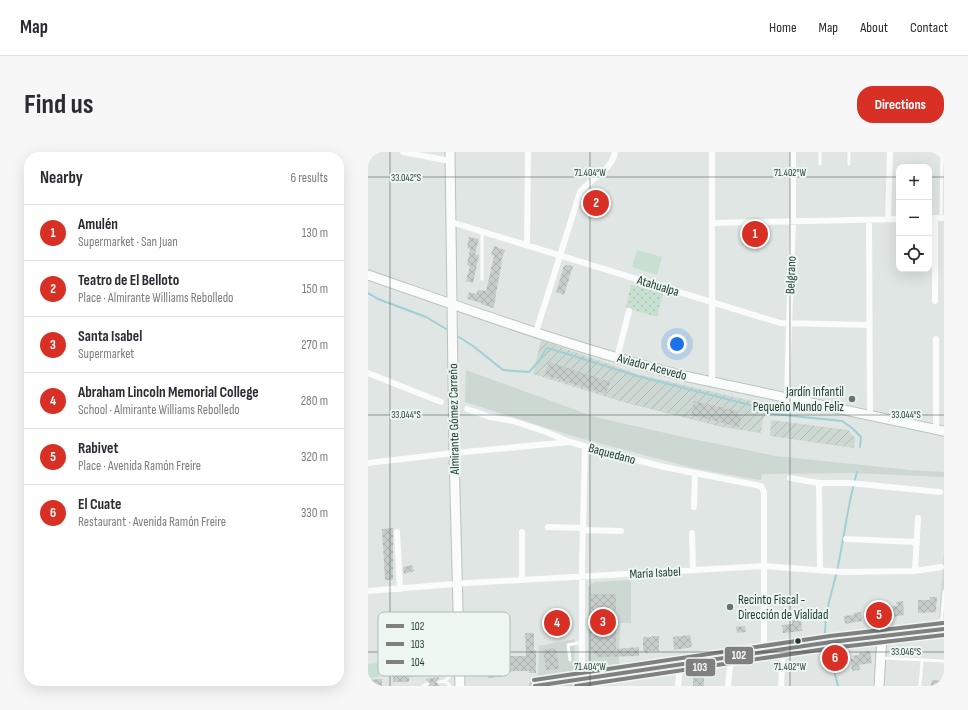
<!DOCTYPE html>
<html lang="en">
<head>
<meta charset="utf-8">
<style>
  :root { --surface:#fff; --page:#f7f7f7; --text:#2b2b33; --muted:#7c7c81; --line:#e1e1e2; --accent:#d93025 }
  body { margin:0; font-family:"Sofia Sans Condensed",sans-serif; background:var(--page); color:var(--text) }
  .controls { position:absolute; right:12px; top:12px; display:grid; overflow:hidden; border-radius:8px; box-shadow:0 4px 16px #0002 }
  .controls button { width:36px; height:36px; display:grid; place-items:center; padding:0; border:0; border-bottom:1px solid var(--line); background:var(--surface); color:var(--text); font:20px sans-serif }
  .you { position:absolute; left:309px; top:192px; width:14px; height:14px; margin:-10px; border:3px solid #fff; border-radius:50%; background:#1a73e8; box-shadow:0 0 0 6px #1a73e833 }
  .badge { display:grid; place-items:center; width:26px; height:26px; border-radius:50%; background:var(--accent); color:#fff; font-size:13px; font-weight:700 }
  .pin { position:absolute; translate:-50% -50%; border:2px solid #fff; box-shadow:0 1px 4px #0006 }
  .list { margin:0; padding:0; list-style:none }
  h2 { display:flex; justify-content:space-between; align-items:center; height:52px; margin:0; padding:0 16px; font-size:17px }
  h2 small { font-size:13px; font-weight:400; color:var(--muted) }
  .list li { display:grid; grid-template-columns:26px 1fr auto; gap:12px; align-items:center; box-sizing:border-box; height:56px; padding:0 16px; border-top:1px solid var(--line) }
  .list b { display:block; font-size:15px; white-space:nowrap }
  .list p { margin:0; font-size:13px; white-space:nowrap; color:var(--muted) }
  .list em { font-size:13px; font-style:normal; color:var(--muted) }
  .icon { flex:none; width:22px; height:22px; fill:none; stroke:currentColor; stroke-width:2; stroke-linecap:round; stroke-linejoin:round }
  .map { position:relative; flex:none; width:576px; height:534px; overflow:hidden; border-radius:16px }
  header { display:flex; align-items:center; gap:24px; box-sizing:border-box; height:56px; padding:0 20px; background:var(--surface); border-bottom:1px solid var(--line) }
  header strong { font-size:19px }
  nav { display:flex; gap:22px; margin-inline-start:auto; font-size:14px }
  .intro { display:flex; align-items:center; justify-content:space-between; box-sizing:border-box; height:96px; padding:0 24px }
  h1 { margin:0; font-size:28px }
  .button { padding:10px 18px; border-radius:16px; background:var(--accent); color:#fff; font-size:14px; font-weight:700 }
  main { display:flex; gap:24px; padding:0 24px }
  aside { flex:1; background:var(--surface); border-radius:16px; box-shadow:0 4px 16px #0002 }
  .map>svg:first-child { display:block }
  .built { fill:#cdd8d3 }
  .industrial { fill:url(#industrial-furrows) }
  .grass { fill:#c8e0cf }
  .park { fill:url(#park-dots) }
  .lines { fill:none; stroke-linecap:round; stroke-linejoin:round }
  .stream { stroke:#9fd0d6; stroke-width:2 }
  .building { fill:url(#building-cross-hatch) }
  .secondary-casing { stroke:#b9c3be; stroke-width:11 }
  .primary-casing { stroke:#bac3c0; stroke-width:12 }
  .lane { stroke:#fafbfb; stroke-width:3 }
  .street { stroke:#fafbfb; stroke-width:6 }
  .secondary { stroke:#fafbfb; stroke-width:9 }
  .primary { stroke:#ccd4d1; stroke-width:10 }
  .bus-1-casing { stroke:#edf6f1; stroke-width:7 }
  .bus-2-casing { stroke:#edf6f1; stroke-width:7 }
  .bus-3-casing { stroke:#edf6f1; stroke-width:7 }
  .bus-1 { stroke:#808080; stroke-width:4 }
  .bus-2 { stroke:#808080; stroke-width:4 }
  .bus-3 { stroke:#808080; stroke-width:4 }
  .ticks { fill:none; stroke:#1f3831; stroke-width:1; stroke-opacity:0.45 }
  .poi-dot { fill:#63756f; stroke:#edf6f1; stroke-width:1.5 }
  .bus-dot { fill:#1f3831; stroke:#edf6f1; stroke-width:1.5 }
  .labels { text-anchor:middle; dominant-baseline:central; stroke-width:4; stroke-linejoin:round; paint-order:stroke }
  .street-label { font-size:13px; fill:#1f3831; stroke:#edf6f1 }
  .poi-label { font-size:13px; fill:#1f3831; stroke:#edf6f1; text-anchor:end }
  .key { fill:#edf6f1; stroke:#afbdb7; stroke-width:1 }
  .key-label { font-size:11px; fill:#1f3831 }
  .ticks-label { font-size:10px; text-anchor:middle; fill:#1f3831; stroke:#edf6f1; stroke-width:4; stroke-linejoin:round; paint-order:stroke }
  .line-badge { stroke:#edf6f1; stroke-width:1.5 }
  .badge-label { font-size:11px; text-anchor:middle; font-weight:bold; fill:#fff }
</style>
</head>
<body>
<header>
<strong>Map</strong>
<nav><a>Home</a><a>Map</a><a>About</a><a>Contact</a></nav>
</header>
<div class="intro"><h1>Find us</h1><a class="button">Directions</a></div>
<main>
<aside>
<h2>Nearby<small>6 results</small></h2>
<ul class="list">
<li><span class="badge">1</span><div><b>Amulén</b><p>Supermarket · San Juan</p></div><em>130 m</em></li>
<li><span class="badge">2</span><div><b>Teatro de El Belloto</b><p>Place · Almirante Williams Rebolledo</p></div><em>150 m</em></li>
<li><span class="badge">3</span><div><b>Santa Isabel</b><p>Supermarket</p></div><em>270 m</em></li>
<li><span class="badge">4</span><div><b>Abraham Lincoln Memorial College</b><p>School · Almirante Williams Rebolledo</p></div><em>280 m</em></li>
<li><span class="badge">5</span><div><b>Rabivet</b><p>Place · Avenida Ramón Freire</p></div><em>320 m</em></li>
<li><span class="badge">6</span><div><b>El Cuate</b><p>Restaurant · Avenida Ramón Freire</p></div><em>330 m</em></li>
</ul>
</aside>
<div class="map">
<svg width="576" height="534" viewBox="0 0 576 534">
  <defs>
    <pattern id="industrial-furrows" width="10" height="10" patternUnits="userSpaceOnUse"><rect width="10" height="10" fill="#cdd8d3"/><path d="M-1 1l2-2M0 10L10 0M9 11l2-2" fill="none" stroke="#b0bab6"/></pattern>
    <pattern id="park-dots" width="8" height="8" patternUnits="userSpaceOnUse"><rect width="8" height="8" fill="#c8e0cf"/><path d="M2 2h.1M6 6h.1" fill="none" stroke="#abc1b2" stroke-width="1.8" stroke-linecap="round"/></pattern>
    <pattern id="building-cross-hatch" width="8" height="8" patternUnits="userSpaceOnUse"><rect width="8" height="8" fill="#c7cdca"/><path d="M0 0l8 8M0 8l8-8" fill="none" stroke="#aab1ae"/></pattern>
  </defs>
  <rect width="100%" height="100%" fill="#e0e6e3"/>
  <path class="built" d="M 98,218 L 227,265 L 315,285 L 408,304 L 542,318 L 576,320 L 576,325 L 486,321 L 394,322 L 393,328 L 379,326 L 325,316 L 208,285 L 97,250 Z
    M 576,400 L 576,465 L 571,466 Z
    M 263,428 L 263,471 L 252,471 L 251,512 L 224,514 L 220,510 L 220,435 L 226,430 Z
    M 207,487 L 206,516 L 204,519 L 170,525 L 171,494 Z"/>
  <path class="industrial" d="M 173,188 L 269,222 L 396,252 L 396,255 L 398,257 L 397,264 L 395,266 L 393,281 L 354,275 L 255,250 L 165,222 Z
    M 403,268 L 480,278 L 487,286 L 486,296 L 402,284 Z"/>
  <path class="grass" d="M 269,98 L 294,105 L 289,123 L 264,115 Z
    M 10,511 L 11,525 L 0,526 L 0,512 Z"/>
  <path class="park" d="M 263,132 L 295,142 L 289,165 L 258,156 Z"/>
  <g class="lines">
    <path class="stream" d="M 0,141 L 10,147 L 58,165 L 80,178
      M 91,185 L 105,194 L 135,218 L 161,220 L 171,209 L 178,197 L 180,196 L 269,224 L 382,253 L 396,261 L 474,269 L 484,276 L 493,285 L 492,295
      M 457,481 C 457,460 463,443 468,423 C 476,389 479,354 489,320
      M 462,503 L 470,534"/>
  </g>
  <path class="building" d="M 226,38 L 238,58 L 230,63 L 218,43 Z
    M 101,85 L 111,87 L 107,102 L 111,103 L 105,131 L 98,129 L 102,114 L 99,113 L 102,97 L 99,96 Z
    M 126,94 L 137,98 L 133,110 L 134,110 L 127,147 L 128,147 L 125,156 L 113,152 L 114,151 L 99,147 L 101,140 L 108,142 L 110,138 L 118,139 L 126,104 L 123,103 Z
    M 199,113 L 205,114 L 196,143 L 188,140 L 196,114 Z
    M 181,210 L 242,230 L 238,242 L 177,223 Z
    M 326,249 L 369,259 L 368,262 L 374,263 L 371,275 L 323,263 Z
    M 25,376 L 25,428 L 17,428 L 14,377 Z
    M 44,413 L 46,419 L 36,422 L 35,415 Z
    M 223,442 L 248,442 L 248,497 L 271,495 L 271,504 L 230,505 L 223,498 Z
    M 562,445 L 569,445 L 568,460 L 550,461 L 550,448 L 562,448 Z
    M 535,449 L 536,463 L 508,468 L 507,459 L 518,459 L 518,455 L 529,454 L 528,450 Z
    M 493,460 L 494,469 L 477,472 L 476,464 L 486,463 L 486,461 Z
    M 505,464 L 506,471 L 498,472 L 497,465 Z
    M 433,467 L 434,479 L 415,481 L 414,473 L 424,472 L 424,468 Z
    M 377,474 L 378,480 L 369,481 L 368,475 Z
    M 157,481 L 166,481 L 166,499 L 168,498 L 168,521 L 161,521 L 161,519 L 146,519 L 138,520 L 138,524 L 120,526 L 121,497 L 129,497 L 129,511 L 142,511 L 142,504 L 158,504 Z
    M 322,483 L 324,495 L 306,498 L 305,485 Z
    M 284,484 L 291,484 L 291,499 L 281,499 L 279,502 L 275,498 L 275,485 L 284,485 Z
    M 188,496 L 191,517 L 178,518 L 175,498 Z
    M 502,499 L 504,511 L 491,513 L 492,518 L 484,519 L 483,507 L 486,507 L 485,504 L 491,503 L 491,501 Z
    M 35,511 L 35,516 L 45,514 L 47,524 L 41,525 L 41,530 L 25,530 L 24,512 Z
    M 325,522 L 336,523 L 336,534 L 325,534 Z
    M 71,525 L 71,527 L 68,530 L 72,534 L 61,534 L 62,531 L 59,529 L 58,527 Z
    M 14,527 L 14,534 L 0,534 L 0,528 Z
    M 564,528 L 576,529 L 576,534 L 563,534 Z"/>
  <g class="lines">
    <defs>
      <path id="secondary" d="M 82,0 L 86,301 L 92,534
        M 0,123 C 104,159 208,197 316,224 L 576,279
        M 511,534 L 514,484"/>
      <path id="primary" d="M 167,534 L 463,490 L 576,477"/>
    </defs>
    <use href="#secondary" class="secondary-casing"/>
    <use href="#primary" class="primary-casing"/>
    <path class="lane" d="M 452,0 L 452,12
      M 481,0 L 481,12
      M 573,66 L 574,0
      M 114,127 L 114,79
      M 573,475 L 576,439
      M 515,506 L 576,509
      M 202,508 L 200,493 L 214,490
      M 77,529 L 82,534
      M 71,530 L 77,529 L 89,517
      M 55,534 L 59,532
      M 552,534 L 554,509"/>
    <path class="street" d="M 35,0 L 82,9
      M 561,66 L 576,66
      M 567,66 L 567,149
      M 520,67 L 522,0
      M 501,68 L 502,263
      M 83,70 L 412,171 L 502,173
      M 345,71 L 531,67
      M 159,93 L 160,0
      M 168,180 L 212,40 C 223,26 244,19 247,0
      M 249,206 L 261,159
      M 0,221 L 73,250
      M 344,230 L 344,0
      M 419,246 L 421,172 L 425,70 L 425,0
      M 99,257 L 122,265 L 145,269 L 178,280 L 202,290 L 226,297 L 296,315 L 393,334 L 396,340 L 396,500
      M 568,277 L 568,187
      M 0,311 L 86,301 L 202,290
      M 422,326 L 451,331 L 481,331 L 572,340
      M 451,331 L 452,418
      M 326,355 L 327,321
      M 180,375 L 216,376
      M 216,378 L 253,379
      M 29,380 L 32,437
      M 154,380 L 154,428
      M 324,381 L 325,418
      M 478,387 L 549,390
      M 547,419 L 550,366
      M 0,439 L 99,431 L 396,414 L 474,420 L 547,419 L 573,415
      M 214,527 L 214,413 L 217,295
      M 310,534 L 312,512
      M 360,534 L 363,505
      M 413,534 L 415,497"/>
    <use href="#secondary" class="secondary"/>
    <use href="#primary" class="primary"/>
    <defs>
      <path id="bus-1" d="M 167,534 L 463,490 L 576,477"/>
      <path id="bus-2" d="M 208,534 L 464,496 L 576,483"/>
      <path id="bus-3" d="M 166,528 L 462,484 L 575,471"/>
    </defs>
    <use href="#bus-1" class="bus-1-casing"/>
    <use href="#bus-2" class="bus-2-casing"/>
    <use href="#bus-3" class="bus-3-casing"/>
    <use href="#bus-1" class="bus-1"/>
    <use href="#bus-2" class="bus-2"/>
    <use href="#bus-3" class="bus-3"/>
  </g>
  <path class="ticks" d="M 22,0 L 22,534M 222,0 L 222,534M 422,0 L 422,534M 0,25 L 531,25M 561,25 L 576,25M 0,263 L 576,263M 0,500 L 576,500"/>
  <g class="poi-dot">
    <circle cx="484" cy="247" r="4"/>
    <circle cx="362" cy="455" r="4"/>
  </g>
  <circle class="bus-dot" cx="430" cy="489" r="3.5"/>
  <g class="labels">
    <g class="street-label">
      <text transform="translate(423 123) rotate(-88)">Belgrano</text>
      <text transform="translate(290 134) rotate(17)">Atahualpa</text>
      <text transform="translate(284 215) rotate(15)">Aviador Acevedo</text>
      <text transform="translate(86 267) rotate(-91)">Almirante Gómez Carreño</text>
      <text transform="translate(244 302) rotate(15)">Baquedano</text>
      <text transform="translate(287 421) rotate(-3)">María Isabel</text>
    </g>
    <g class="poi-label">
      <text x="476" y="240">Jardín Infantil<tspan x="476" dy="15">Pequeño Mundo Feliz</tspan></text>
      <text x="370" y="448" text-anchor="start">Recinto Fiscal -<tspan x="370" dy="15">Dirección de Vialidad</tspan></text>
    </g>
  </g>
  <rect x="10" y="460" width="132" height="64" rx="6" class="key"/>
  <rect x="18" y="472" width="18" height="4" fill="#808080"/>
  <rect x="18" y="490" width="18" height="4" fill="#808080"/>
  <rect x="18" y="508" width="18" height="4" fill="#808080"/>
  <g class="key-label">
    <text x="43" y="478">102</text>
    <text x="43" y="496">103</text>
    <text x="43" y="514">104</text>
  </g>
  <g class="ticks-label">
    <text x="222" y="24">71.404°W</text>
    <text x="422" y="24">71.402°W</text>
    <text x="38" y="29">33.042°S</text>
    <text x="38" y="266">33.044°S</text>
    <text x="538" y="266">33.044°S</text>
    <text x="538" y="503">33.046°S</text>
    <text x="222" y="518">71.404°W</text>
    <text x="422" y="518">71.402°W</text>
  </g>
  <g class="line-badge">
    <rect x="356" y="494" width="30" height="19" rx="4" fill="#808080"/>
    <rect x="317" y="506" width="31" height="19" rx="4" fill="#808080"/>
  </g>
  <g class="badge-label">
    <text x="371" y="507">102</text>
    <text x="332" y="519">103</text>
  </g>
</svg>
<div class="controls">
<button>+</button>
<button>−</button>
<button><svg class="icon" aria-label="locate" viewBox="0 0 24 24"><circle cx="12" cy="12" r="6"/><path d="M12 2v4M12 18v4M2 12h4M18 12h4"/></svg></button>
</div>
<div class="you"></div>
<div class="pin badge" style="left:387px;top:82px">1</div>
<div class="pin badge" style="left:228px;top:51px">2</div>
<div class="pin badge" style="left:235px;top:470px">3</div>
<div class="pin badge" style="left:189px;top:471px">4</div>
<div class="pin badge" style="left:511px;top:463px">5</div>
<div class="pin badge" style="left:467px;top:506px">6</div>
</div>
</main>
</body>
</html>
